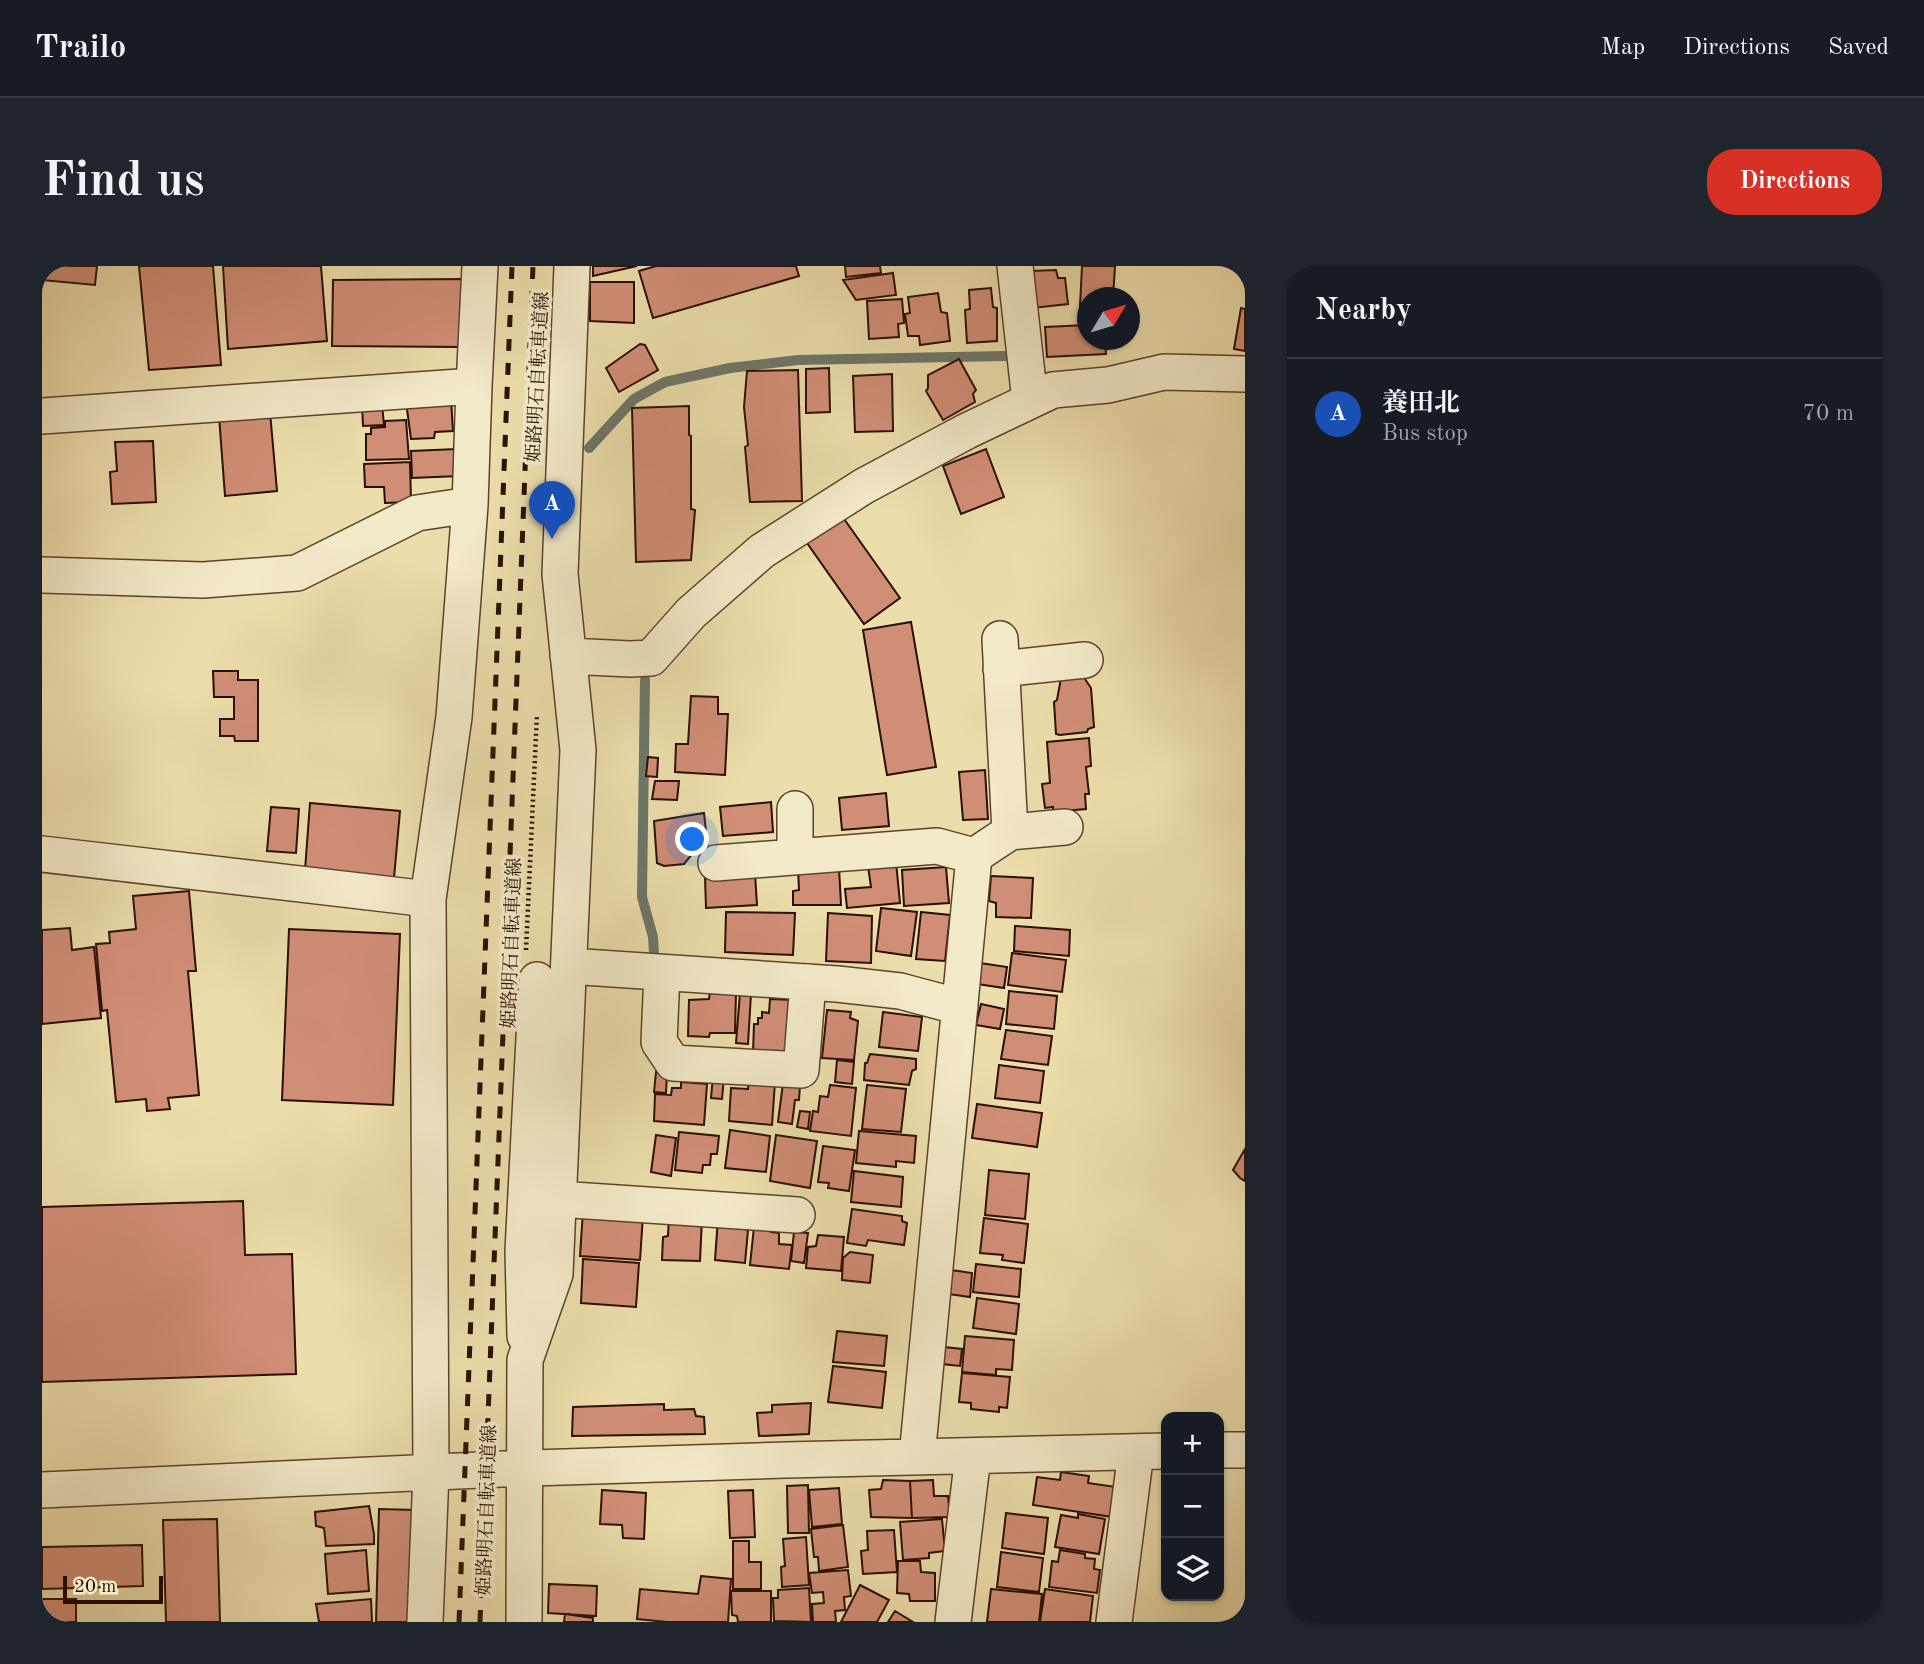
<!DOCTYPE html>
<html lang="en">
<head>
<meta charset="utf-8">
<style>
  :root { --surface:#171b24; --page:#20242c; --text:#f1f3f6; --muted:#9ea1a6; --line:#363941; --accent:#d93025 }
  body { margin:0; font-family:"Old Standard TT","Noto Serif JP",serif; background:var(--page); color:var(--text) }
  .controls { position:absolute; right:21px; bottom:21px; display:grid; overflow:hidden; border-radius:14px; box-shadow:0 2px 5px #0004 }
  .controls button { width:63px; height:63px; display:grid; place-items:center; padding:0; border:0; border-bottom:2px solid var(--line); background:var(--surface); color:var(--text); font:35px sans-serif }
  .compass { position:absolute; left:1035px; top:21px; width:63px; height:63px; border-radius:50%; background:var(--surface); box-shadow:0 2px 5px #0004; rotate:52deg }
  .scale { position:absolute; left:21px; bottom:18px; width:100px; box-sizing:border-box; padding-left:7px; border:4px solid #2b0f00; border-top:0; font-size:19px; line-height:24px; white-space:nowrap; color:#2b0f00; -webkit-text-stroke:5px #f3eac9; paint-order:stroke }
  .you { position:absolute; left:651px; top:574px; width:24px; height:24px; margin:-18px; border:5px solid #fff; border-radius:50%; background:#1a73e8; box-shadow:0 0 0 10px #1a73e833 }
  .badge { display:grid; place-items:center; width:46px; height:46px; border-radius:50%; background:var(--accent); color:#fff; font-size:23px; font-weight:700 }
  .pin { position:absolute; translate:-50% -58px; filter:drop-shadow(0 2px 4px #0008) }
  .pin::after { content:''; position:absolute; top:37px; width:24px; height:21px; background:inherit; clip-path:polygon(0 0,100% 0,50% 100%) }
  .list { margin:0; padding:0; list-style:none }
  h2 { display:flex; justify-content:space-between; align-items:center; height:91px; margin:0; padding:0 28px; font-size:30px }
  h2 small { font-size:23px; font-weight:400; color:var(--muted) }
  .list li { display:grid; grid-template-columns:46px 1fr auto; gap:21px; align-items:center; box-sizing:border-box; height:112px; padding:0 28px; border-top:2px solid var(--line) }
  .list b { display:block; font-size:26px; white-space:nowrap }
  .list p { margin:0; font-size:23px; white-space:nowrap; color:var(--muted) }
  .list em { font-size:23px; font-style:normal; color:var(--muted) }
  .icon { flex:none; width:38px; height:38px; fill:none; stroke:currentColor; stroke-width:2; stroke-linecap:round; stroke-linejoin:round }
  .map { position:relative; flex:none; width:1203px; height:1356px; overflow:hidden; border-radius:28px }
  header { display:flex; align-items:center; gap:42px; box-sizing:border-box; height:98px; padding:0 35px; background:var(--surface); border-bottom:2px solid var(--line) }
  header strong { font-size:33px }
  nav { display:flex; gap:38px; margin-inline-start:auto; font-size:24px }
  .intro { display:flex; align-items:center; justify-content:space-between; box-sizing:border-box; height:168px; padding:0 42px }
  h1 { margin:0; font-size:49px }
  .button { padding:18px 32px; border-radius:28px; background:var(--accent); color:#fff; font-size:24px; font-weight:700 }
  main { display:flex; gap:42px; padding:0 42px }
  aside { flex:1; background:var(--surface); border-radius:28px; box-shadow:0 2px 5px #0004 }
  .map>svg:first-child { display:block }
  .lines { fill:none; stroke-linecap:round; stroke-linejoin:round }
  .stream { stroke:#6d7768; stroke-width:10 }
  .building { fill:#d18e77; stroke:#2b0f00; stroke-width:2 }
  .minor-casing { stroke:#5b432b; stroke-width:38 }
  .path { stroke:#2b0f00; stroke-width:4.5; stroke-dasharray:2 3.5; stroke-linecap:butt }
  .minor { stroke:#f3eac9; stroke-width:35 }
  .rail { stroke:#2b0f00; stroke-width:5; stroke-dasharray:12 12; stroke-linecap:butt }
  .labels { text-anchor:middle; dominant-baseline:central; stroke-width:7; stroke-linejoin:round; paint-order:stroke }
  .street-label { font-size:19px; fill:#2b0f00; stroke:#f3eac9 }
</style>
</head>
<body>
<header>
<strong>Trailo</strong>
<nav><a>Map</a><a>Directions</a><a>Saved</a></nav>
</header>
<div class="intro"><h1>Find us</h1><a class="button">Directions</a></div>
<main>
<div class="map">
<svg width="1203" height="1356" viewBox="0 0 1203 1356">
  <rect width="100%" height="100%" fill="#ecdeac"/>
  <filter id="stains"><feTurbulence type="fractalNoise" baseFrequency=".00286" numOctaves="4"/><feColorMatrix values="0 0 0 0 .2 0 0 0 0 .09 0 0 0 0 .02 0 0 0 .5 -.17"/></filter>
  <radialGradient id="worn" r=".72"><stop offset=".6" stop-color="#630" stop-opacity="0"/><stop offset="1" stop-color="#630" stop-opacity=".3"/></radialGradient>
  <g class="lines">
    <path class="stream" d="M 547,182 L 592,133 L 623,116 L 688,102 L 756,94 L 963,90
      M 603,414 L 600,631 L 611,671 L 612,687"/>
  </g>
  <path class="building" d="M 0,0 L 55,0 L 53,19 L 0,14 Z
    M 97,0 L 171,0 L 179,99 L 107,104 Z
    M 181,0 L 279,0 L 285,75 L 186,83 Z
    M 551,0 L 595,0 L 551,10 Z
    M 614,0 L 754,0 L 757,10 L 611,52 L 597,5 Z
    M 803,0 L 838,0 L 839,7 L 804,11 Z
    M 1040,0 L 1073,0 L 1071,32 L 1045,32 L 1045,40 L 1038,40 Z
    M 1014,4 L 1016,12 L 1023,12 L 1026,38 L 991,42 L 989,5 Z
    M 851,7 L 854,29 L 814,34 L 801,14 Z
    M 421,13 L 421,81 L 290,80 L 291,14 Z
    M 548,16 L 592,16 L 592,57 L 548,55 Z
    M 949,22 L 951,41 L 955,42 L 955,75 L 925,77 L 923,44 L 928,43 L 927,24 Z
    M 896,27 L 899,46 L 905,47 L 908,75 L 878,79 L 877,70 L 866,70 L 863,48 L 868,47 L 866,31 Z
    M 860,33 L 862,57 L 856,58 L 857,71 L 827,73 L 825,35 Z
    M 1199,42 L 1203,43 L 1203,85 L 1192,83 Z
    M 1045,59 L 1045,74 L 1063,74 L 1064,88 L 1005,91 L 1003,61 Z
    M 598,78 L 603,79 L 616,104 L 577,126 L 564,102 Z
    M 917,93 L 934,124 L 931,128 L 933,136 L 901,154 L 884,125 L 886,122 L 886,109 Z
    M 787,102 L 788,146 L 764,147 L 764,103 Z
    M 756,104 L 760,235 L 708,236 L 703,181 L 706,179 L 702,141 L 705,105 Z
    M 850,108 L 851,165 L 813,166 L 811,110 Z
    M 409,133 L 411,165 L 393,166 L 392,172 L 369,173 L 364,136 Z
    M 340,138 L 342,159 L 321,160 L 320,139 Z
    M 647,140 L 647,169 L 649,170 L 649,243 L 653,244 L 649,294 L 594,296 L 590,142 Z
    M 228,146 L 235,225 L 183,230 L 177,150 Z
    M 364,154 L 367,193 L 324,194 L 324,168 L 329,168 L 329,162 L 343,161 L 343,155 Z
    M 111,175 L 114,236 L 70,238 L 68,206 L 75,205 L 73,176 Z
    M 415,183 L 417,210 L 370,212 L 369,185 Z
    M 944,183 L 962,231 L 919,248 L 901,200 Z
    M 368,196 L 369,236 L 343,237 L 342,221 L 323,221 L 322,198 Z
    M 800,250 L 858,332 L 822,358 L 765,277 Z
    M 869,356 L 894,501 L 845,509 L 821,364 Z
    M 171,405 L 196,405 L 196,414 L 216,414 L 216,475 L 193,475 L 192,470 L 178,470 L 178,453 L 192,453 L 192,431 L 172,431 Z
    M 1041,410 L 1049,422 L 1052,461 L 1046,463 L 1045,466 L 1018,469 L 1014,468 L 1012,436 L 1015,434 L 1019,412 Z
    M 649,430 L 676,431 L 676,448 L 686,448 L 683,509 L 633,506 L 634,478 L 646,478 Z
    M 1047,472 L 1049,500 L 1044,501 L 1047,528 L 1043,528 L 1044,543 L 1011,546 L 1011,541 L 1003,542 L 1000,518 L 1008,517 L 1005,476 Z
    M 606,491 L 616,492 L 615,511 L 604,510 Z
    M 943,504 L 946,553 L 921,554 L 917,506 Z
    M 613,515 L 637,515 L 635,534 L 610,533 Z
    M 844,527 L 847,560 L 800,564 L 797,532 Z
    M 729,536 L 731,566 L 681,570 L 678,541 Z
    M 268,537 L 358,545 L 352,612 L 263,604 Z
    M 229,541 L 257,543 L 254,587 L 225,585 Z
    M 662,547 L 666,584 L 651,587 L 642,598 L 622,600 L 615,597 L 612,555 Z
    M 854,596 L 858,637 L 805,642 L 803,623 L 829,621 L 826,600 Z
    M 797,601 L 799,639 L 751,639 L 751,625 L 757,624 L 756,603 Z
    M 904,601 L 907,637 L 862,640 L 860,604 Z
    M 713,608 L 715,639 L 664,642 L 663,611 Z
    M 949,610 L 991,612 L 989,652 L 954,651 L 954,637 L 947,635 Z
    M 147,625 L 154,705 L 146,705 L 157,829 L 126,832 L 128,843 L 105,845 L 104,833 L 74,836 L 65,744 L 60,745 L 54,678 L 68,677 L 67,666 L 94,663 L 91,630 Z
    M 839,642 L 875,646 L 869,690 L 834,685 Z
    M 684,646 L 753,647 L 751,689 L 683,686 Z
    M 879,646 L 908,649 L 903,695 L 874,693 Z
    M 786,647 L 830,650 L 829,697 L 784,695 Z
    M 973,660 L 1028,664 L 1027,690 L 972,685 Z
    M 28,662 L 30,684 L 52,681 L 59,752 L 0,758 L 0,664 Z
    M 247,663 L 358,668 L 351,839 L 240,834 Z
    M 970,687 L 1024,694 L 1020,726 L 966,719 Z
    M 938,697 L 965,701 L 962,722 L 935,718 Z
    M 967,725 L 1015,730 L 1012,763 L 964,758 Z
    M 668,726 L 694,726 L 693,767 L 668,767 L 667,771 L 646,770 L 647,734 L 667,733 Z
    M 698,727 L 709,728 L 706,778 L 694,777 Z
    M 728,733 L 752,734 L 745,788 L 711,787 L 712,758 L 716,758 L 716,752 L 720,752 L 720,746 L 727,747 Z
    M 939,738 L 962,743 L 958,763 L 934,759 Z
    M 785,744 L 809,746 L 808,752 L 816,755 L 812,794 L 780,792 Z
    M 841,746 L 880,751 L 876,785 L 837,781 Z
    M 964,764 L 1010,770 L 1006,799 L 959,793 Z
    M 828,788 L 874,793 L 874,803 L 870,805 L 867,819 L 822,814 L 823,797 L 825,797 Z
    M 795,794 L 812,796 L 810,818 L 793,816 Z
    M 957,799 L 1002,805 L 998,837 L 953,832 Z
    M 614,806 L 625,807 L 624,827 L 612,826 Z
    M 671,810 L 682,811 L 680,833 L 669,832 Z
    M 707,813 L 733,816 L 730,859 L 687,855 L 689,822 L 706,823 Z
    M 639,816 L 665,818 L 662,859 L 612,855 L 613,828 L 629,829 L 630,822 L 639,822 Z
    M 741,817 L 758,819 L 757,834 L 753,834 L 750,858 L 736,856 Z
    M 788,819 L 814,822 L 809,870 L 768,865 L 771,845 L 776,846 L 778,830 L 786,831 Z
    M 825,819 L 864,823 L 859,866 L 820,863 Z
    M 935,838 L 1000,847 L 995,881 L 930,872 Z
    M 758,845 L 768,846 L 766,863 L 755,861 Z
    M 688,864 L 728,870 L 724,906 L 683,902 Z
    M 817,865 L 874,870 L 872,897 L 854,895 L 854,901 L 814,897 Z
    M 637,866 L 677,870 L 675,888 L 669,888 L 668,899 L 661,899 L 660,907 L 633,904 Z
    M 614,869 L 634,872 L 629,910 L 609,906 Z
    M 734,869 L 775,875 L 768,922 L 728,915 Z
    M 781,880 L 813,884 L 807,925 L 786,922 L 787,917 L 776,916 Z
    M 1203,883 L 1203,915 L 1198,912 L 1191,904 Z
    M 947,904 L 987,908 L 983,953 L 943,949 Z
    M 812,905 L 861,911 L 859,941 L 809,936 Z
    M 201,935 L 203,989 L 250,988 L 254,1108 L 0,1116 L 0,941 Z
    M 810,943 L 860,950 L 860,955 L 865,957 L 862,979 L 826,974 L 824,980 L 805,977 Z
    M 541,945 L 601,949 L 598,994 L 538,990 Z
    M 627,950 L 660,952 L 658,995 L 620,994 L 621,971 L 626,970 Z
    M 676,952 L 706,964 L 703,997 L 673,994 Z
    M 942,952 L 986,958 L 982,997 L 960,994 L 961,989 L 938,987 Z
    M 712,961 L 728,963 L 729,966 L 737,967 L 737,978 L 750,979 L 747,1003 L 708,999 Z
    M 752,966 L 766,967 L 762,997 L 749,995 Z
    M 776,969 L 802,971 L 799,1005 L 764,1002 L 766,981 L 774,980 Z
    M 808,986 L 831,989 L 828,1017 L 800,1014 L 801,992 Z
    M 541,993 L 597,997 L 594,1041 L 539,1037 Z
    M 934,998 L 979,1003 L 977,1031 L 931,1026 Z
    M 909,1004 L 930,1007 L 928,1031 L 906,1028 Z
    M 935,1032 L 977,1038 L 974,1068 L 931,1062 Z
    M 795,1065 L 845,1070 L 842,1100 L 791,1096 Z
    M 923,1070 L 972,1074 L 970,1104 L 954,1103 L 954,1109 L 920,1106 Z
    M 902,1081 L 920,1083 L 918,1100 L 900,1098 Z
    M 791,1100 L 844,1106 L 840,1142 L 786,1136 Z
    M 920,1107 L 968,1111 L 965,1142 L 957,1141 L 957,1146 L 929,1143 L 929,1137 L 917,1136 Z
    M 769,1137 L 767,1168 L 717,1170 L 715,1147 L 730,1146 L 730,1139 Z
    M 622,1138 L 622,1144 L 652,1143 L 654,1150 L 662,1151 L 663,1168 L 530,1170 L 531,1141 Z
    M 1019,1206 L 1047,1210 L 1046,1217 L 1081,1222 L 1077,1252 L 991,1239 L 995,1211 L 1018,1214 Z
    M 841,1214 L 868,1215 L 870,1252 L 829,1251 L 827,1224 L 839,1223 Z
    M 891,1214 L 892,1230 L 906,1230 L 908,1251 L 870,1252 L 868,1215 Z
    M 766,1219 L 767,1267 L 746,1267 L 745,1220 Z
    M 797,1222 L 800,1258 L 770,1261 L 767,1224 Z
    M 560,1224 L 604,1227 L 602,1273 L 581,1272 L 580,1259 L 558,1258 Z
    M 711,1224 L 713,1271 L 688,1272 L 686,1225 Z
    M 327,1240 L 332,1268 L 332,1278 L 284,1280 L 282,1262 L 274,1260 L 273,1246 Z
    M 337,1243 L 373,1244 L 371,1356 L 334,1356 Z
    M 964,1247 L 1006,1252 L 1002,1288 L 960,1282 Z
    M 1036,1248 L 1063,1253 L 1057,1288 L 1013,1281 L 1019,1249 L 1036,1252 Z
    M 175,1253 L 178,1356 L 124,1356 L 121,1254 Z
    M 900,1253 L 903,1285 L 887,1287 L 887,1292 L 861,1294 L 858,1256 Z
    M 801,1259 L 806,1301 L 777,1305 L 776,1291 L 772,1291 L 769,1263 Z
    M 852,1264 L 855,1306 L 821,1308 L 819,1285 L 826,1284 L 825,1265 Z
    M 764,1271 L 767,1319 L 740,1321 L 739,1301 L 743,1300 L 741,1273 Z
    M 691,1275 L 707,1275 L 707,1296 L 719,1296 L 719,1323 L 691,1323 Z
    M 100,1279 L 101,1320 L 0,1323 L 0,1281 Z
    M 324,1284 L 327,1325 L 286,1328 L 283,1288 Z
    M 1018,1284 L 1043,1288 L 1043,1292 L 1053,1293 L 1052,1303 L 1058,1304 L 1055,1327 L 1007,1321 L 1010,1295 L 1016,1296 Z
    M 959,1286 L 1001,1292 L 997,1326 L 955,1321 Z
    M 856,1295 L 878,1295 L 879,1306 L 893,1307 L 893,1335 L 868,1335 L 867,1328 L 855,1327 Z
    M 806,1304 L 809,1330 L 802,1331 L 803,1344 L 793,1345 L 794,1356 L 771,1356 L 770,1338 L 782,1337 L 781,1326 L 770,1327 L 767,1307 Z
    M 659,1310 L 689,1313 L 686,1356 L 625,1356 L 595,1353 L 598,1323 L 656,1328 Z
    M 507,1318 L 555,1320 L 554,1350 L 506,1347 Z
    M 818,1319 L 847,1334 L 835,1356 L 799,1356 Z
    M 767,1322 L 769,1356 L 732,1355 L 731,1332 L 736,1332 L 736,1324 Z
    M 949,1323 L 1000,1328 L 997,1356 L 945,1356 Z
    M 1003,1323 L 1051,1330 L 1048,1356 L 998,1356 Z
    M 689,1325 L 729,1325 L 729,1356 L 696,1356 L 695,1350 L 690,1349 Z
    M 0,1333 L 34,1333 L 34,1356 L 0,1356 Z
    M 329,1333 L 330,1356 L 277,1356 L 274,1338 Z
    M 853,1345 L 871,1356 L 846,1356 Z
    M 523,1348 L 551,1352 L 551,1356 L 522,1356 Z"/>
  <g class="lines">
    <defs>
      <path id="minor" d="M 973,0 L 988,135
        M 0,150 L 432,120
        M 0,309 L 161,314 L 255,307 L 375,247 L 428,239
        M 526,390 L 588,393 L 609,392 L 649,347 L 720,285 L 822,220 L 925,165 L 1011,124 L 1066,119 L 1122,106 L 1203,108
        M 959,403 L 1043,394
        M 753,543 L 753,590
        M 968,566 L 1023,561
        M 0,588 L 386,633
        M 674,597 L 895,580 L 932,590
        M 527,700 L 795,718 L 858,725 L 918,741
        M 620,707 L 617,776 L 631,797 L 759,804 L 766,716
        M 516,933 L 755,949
        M 483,1070 L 481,985 L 495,714
        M 1177,1184 L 1203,1184
        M 875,1191 L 932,590 L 968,566 L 958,373
        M 0,1224 L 460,1203 L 744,1194 L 1124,1185
        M 383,1356 L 389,1207 L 386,633 L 412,451 L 428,239 L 432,120 L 438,0
        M 482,1356 L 483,1094 L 513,1008 L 536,484 L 518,308 L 530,0
        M 911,1356 L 931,1190
        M 1072,1356 L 1094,1186"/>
    </defs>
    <use href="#minor" class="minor-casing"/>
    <path class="path" d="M 484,684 L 495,448"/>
    <use href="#minor" class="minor"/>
    <path class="rail" d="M 417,1356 L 470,0
      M 438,1356 L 491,0"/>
  </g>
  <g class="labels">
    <g class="street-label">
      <text transform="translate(497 111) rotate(-87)">姫路明石自転車道線</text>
      <text transform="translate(471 677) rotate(-88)">姫路明石自転車道線</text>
      <text transform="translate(446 1244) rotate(-88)">姫路明石自転車道線</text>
    </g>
  </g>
  <rect width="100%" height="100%" filter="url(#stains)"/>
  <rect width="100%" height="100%" fill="url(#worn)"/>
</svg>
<div class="controls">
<button>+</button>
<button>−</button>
<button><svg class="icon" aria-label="layers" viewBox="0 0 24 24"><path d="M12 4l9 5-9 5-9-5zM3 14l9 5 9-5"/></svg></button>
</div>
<svg class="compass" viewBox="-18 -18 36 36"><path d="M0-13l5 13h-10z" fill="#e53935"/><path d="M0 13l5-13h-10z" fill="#9ea1a6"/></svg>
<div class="scale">20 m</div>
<div class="you"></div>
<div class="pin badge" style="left:510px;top:273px;background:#1a4fb4">A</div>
</div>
<aside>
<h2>Nearby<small></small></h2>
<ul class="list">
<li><span class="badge" style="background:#1a4fb4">A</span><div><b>養田北</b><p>Bus stop</p></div><em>70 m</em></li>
</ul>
</aside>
</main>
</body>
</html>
